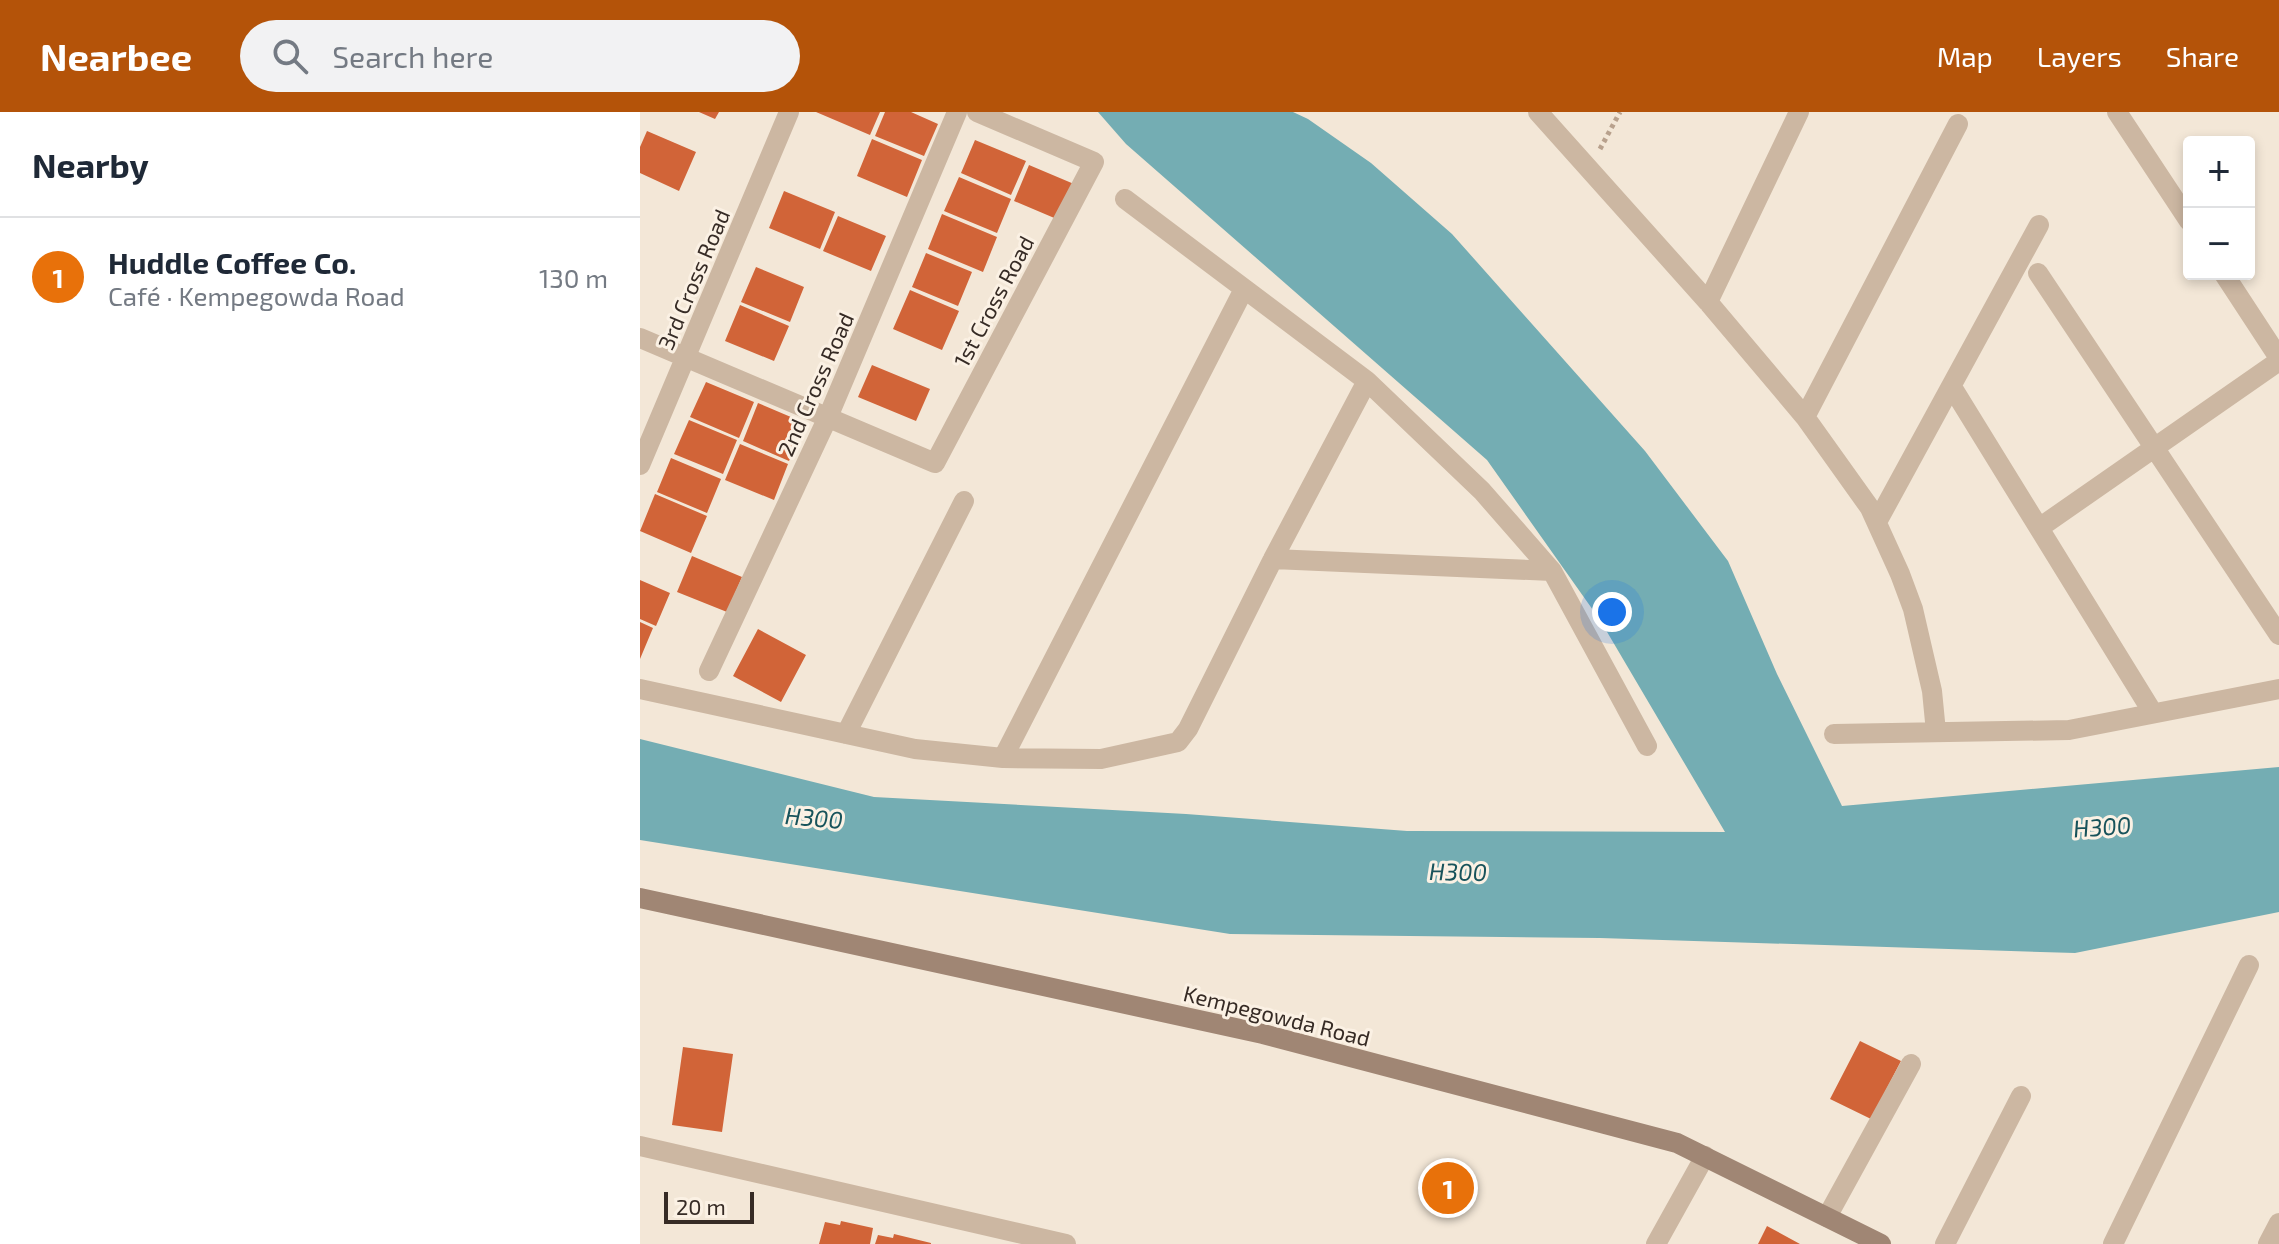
<!DOCTYPE html>
<html lang="en">
<head>
<meta charset="utf-8">
<style>
  :root { --surface:#fff; --page:#f2f2f3; --text:#1f2937; --muted:#747a83; --line:#e0e1e3; --accent:#b45309 }
  body { margin:0; font-family:"Exo 2",sans-serif; background:var(--page); color:var(--text) }
  .controls { position:absolute; right:24px; top:24px; display:grid; overflow:hidden; border-radius:8px; box-shadow:0 4px 12px #0003 }
  .controls button { width:72px; height:72px; display:grid; place-items:center; padding:0; border:0; border-bottom:2px solid var(--line); background:var(--surface); color:var(--text); font:40px sans-serif }
  .scale { position:absolute; left:24px; bottom:20px; width:90px; box-sizing:border-box; padding-left:8px; border:4px solid #362b25; border-top:0; font-size:22px; line-height:28px; white-space:nowrap; color:#362b25; -webkit-text-stroke:6px #fbf1e4; paint-order:stroke }
  .you { position:absolute; left:972px; top:500px; width:28px; height:28px; margin:-20px; border:6px solid #fff; border-radius:50%; background:#1a73e8; box-shadow:0 0 0 12px #1a73e833 }
  .badge { display:grid; place-items:center; width:52px; height:52px; border-radius:50%; background:var(--accent); color:#fff; font-size:26px; font-weight:700 }
  .pin { position:absolute; translate:-50% -50%; border:4px solid #fff; box-shadow:0 2px 8px #0006 }
  .list { margin:0; padding:0; list-style:none }
  h2 { display:flex; justify-content:space-between; align-items:center; height:104px; margin:0; padding:0 32px; font-size:34px }
  h2 small { font-size:26px; font-weight:400; color:var(--muted) }
  .list li { display:grid; grid-template-columns:52px 1fr auto; gap:24px; align-items:center; box-sizing:border-box; height:120px; padding:0 32px; border-top:2px solid var(--line) }
  .list b { display:block; font-size:30px; white-space:nowrap }
  .list p { margin:0; font-size:26px; white-space:nowrap; color:var(--muted) }
  .list em { font-size:26px; font-style:normal; color:var(--muted) }
  .icon { flex:none; width:44px; height:44px; fill:none; stroke:currentColor; stroke-width:2; stroke-linecap:round; stroke-linejoin:round }
  .map { position:relative; flex:none; width:1639px; height:1132px; overflow:hidden }
  header { display:flex; align-items:center; gap:48px; box-sizing:border-box; height:112px; padding:0 40px; background:var(--accent); color:#fff }
  header strong { font-size:38px }
  nav { display:flex; gap:44px; margin-inline-start:auto; font-size:28px }
  .search { width:560px; height:72px; background:var(--page); display:flex; align-items:center; gap:20px; box-sizing:border-box; padding:0 28px; border-radius:44px; color:var(--muted); font-size:30px }
  main { display:flex }
  aside { flex:1; background:var(--surface) }
  .map>svg:first-child { display:block }
  .water { fill:#74adb3 }
  .building { fill:#d16438 }
  .lines { fill:none; stroke-linecap:round; stroke-linejoin:round }
  .path { stroke:#b8a18d; stroke-width:5; stroke-dasharray:4 4; stroke-linecap:butt }
  .street { stroke:#ccb7a2; stroke-width:20 }
  .secondary { stroke:#a08674; stroke-width:20 }
  .labels { text-anchor:middle; dominant-baseline:central; stroke-width:6; stroke-linejoin:round; paint-order:stroke }
  .street-label { font-size:22px; fill:#362b25; stroke:#fbf1e4 }
  .water-label { font-size:24px; font-style:italic; fill:#18535b; stroke:#fbf1e4 }
</style>
</head>
<body>
<header>
<strong>Nearbee</strong>
<div class="search"><svg class="icon" aria-label="search" viewBox="0 0 24 24"><circle cx="10" cy="10" r="6"/><path d="M15 15l6 6"/></svg>Search here</div>
<nav><a>Map</a><a>Layers</a><a>Share</a></nav>
</header>
<main>
<aside>
<h2>Nearby<small></small></h2>
<ul class="list">
<li><span class="badge" style="background:#e8710a">1</span><div><b>Huddle Coffee Co.</b><p>Café · Kempegowda Road</p></div><em>130 m</em></li>
</ul>
</aside>
<div class="map">
<svg width="1639" height="1132" viewBox="0 0 1639 1132">
  <rect width="100%" height="100%" fill="#f3e7d7"/>
  <path class="water" d="M 458,0 L 653,0 L 668,7 L 731,51 L 812,122 L 1005,339 L 1088,449 L 1137,562 L 1202,694 L 1639,655 L 1639,800 L 1435,841 L 960,826 L 590,822 L 0,728 L 0,627 L 234,685 L 546,702 L 767,719 L 1085,720 L 960,508 L 847,348 L 486,32 Z"/>
  <path class="building" d="M 59,0 L 79,0 L 75,7 Z
    M 176,0 L 240,0 L 230,23 Z
    M 245,0 L 271,0 L 298,12 L 284,44 L 235,24 Z
    M 7,19 L 56,40 L 39,79 L 0,61 L 0,35 Z
    M 232,27 L 282,48 L 267,85 L 217,64 Z
    M 335,28 L 386,49 L 371,83 L 321,61 Z
    M 389,53 L 434,72 L 419,108 L 374,89 Z
    M 319,65 L 371,87 L 357,121 L 304,99 Z
    M 144,79 L 195,100 L 180,137 L 129,116 Z
    M 302,102 L 357,125 L 343,160 L 288,137 Z
    M 198,104 L 246,124 L 231,159 L 183,139 Z
    M 286,141 L 332,160 L 318,194 L 272,175 Z
    M 116,155 L 164,175 L 150,210 L 101,190 Z
    M 270,178 L 319,199 L 302,238 L 253,217 Z
    M 100,193 L 149,214 L 134,249 L 85,229 Z
    M 232,253 L 290,277 L 276,309 L 218,285 Z
    M 66,270 L 114,290 L 99,326 L 50,305 Z
    M 118,291 L 165,311 L 149,349 L 103,329 Z
    M 49,308 L 97,328 L 83,362 L 34,342 Z
    M 100,332 L 148,352 L 134,388 L 85,368 Z
    M 31,346 L 81,367 L 67,401 L 17,380 Z
    M 15,382 L 67,404 L 51,441 L 0,419 Z
    M 52,444 L 102,465 L 87,500 L 37,480 Z
    M 0,468 L 30,481 L 16,514 L 0,507 Z
    M 0,510 L 13,516 L 0,547 Z
    M 118,517 L 166,543 L 141,590 L 93,564 Z
    M 1220,929 L 1261,949 L 1231,1007 L 1190,987 Z
    M 43,935 L 93,942 L 82,1020 L 32,1013 Z
    M 201,1109 L 233,1116 L 230,1132 L 179,1132 L 185,1110 L 200,1113 Z
    M 1127,1114 L 1160,1132 L 1118,1132 Z
    M 254,1122 L 291,1131 L 291,1132 L 235,1132 L 238,1123 L 253,1126 Z"/>
  <g class="lines">
    <path class="path" d="M 960,37 L 980,0"/>
    <path class="street" d="M 898,0 L 1068,190 L 1165,305 L 1230,396 L 1260,462 L 1273,497 L 1292,579 L 1296,620
      M 1477,0 L 1549,109
      M 485,87 L 727,269
      M 1398,161 L 1639,523
      M 1584,162 L 1639,246
      M 1068,190 L 1159,0
      M 0,226 L 295,351 L 454,50 L 337,0
      M 1312,275 L 1513,601
      M 1165,305 L 1318,12
      M 0,353 L 149,0
      M 1237,410 L 1399,113
      M 1399,416 L 1639,249
      M 633,447 L 912,459
      M 69,559 L 188,305 L 317,0
      M 0,577 L 275,637 L 363,646 L 461,647 L 538,630 L 548,617 L 633,447 L 727,269 L 842,379 L 912,459 L 1007,634
      M 206,622 L 324,389
      M 1194,622 L 1429,618 L 1639,577
      M 363,646 L 604,177
      M 0,1034 L 426,1132
      M 1187,1105 L 1271,952
      M 1016,1132 L 1065,1044
      M 1305,1132 L 1381,984
      M 1473,1132 L 1609,853
      M 1628,1132 L 1639,1111"/>
    <path class="secondary" d="M 0,786 L 623,922 L 1037,1031 L 1241,1132"/>
  </g>
  <g class="labels">
    <g class="street-label">
      <text transform="translate(53 167) rotate(-67)">3rd Cross Road</text>
      <text transform="translate(353 189) rotate(-62)">1st Cross Road</text>
      <text transform="translate(175 272) rotate(-66)">2nd Cross Road</text>
      <text transform="translate(637 903) rotate(14)">Kempegowda Road</text>
    </g>
    <g class="water-label">
      <text transform="translate(174 705) rotate(5)">H300</text>
      <text transform="translate(1462 714) rotate(-4)">H300</text>
      <text transform="translate(818 759) rotate(1)">H300</text>
    </g>
  </g>
</svg>
<div class="controls">
<button>+</button>
<button>−</button>
</div>
<div class="scale">20 m</div>
<div class="you"></div>
<div class="pin badge" style="left:808px;top:1076px;background:#e8710a">1</div>
</div>
</main>
</body>
</html>
